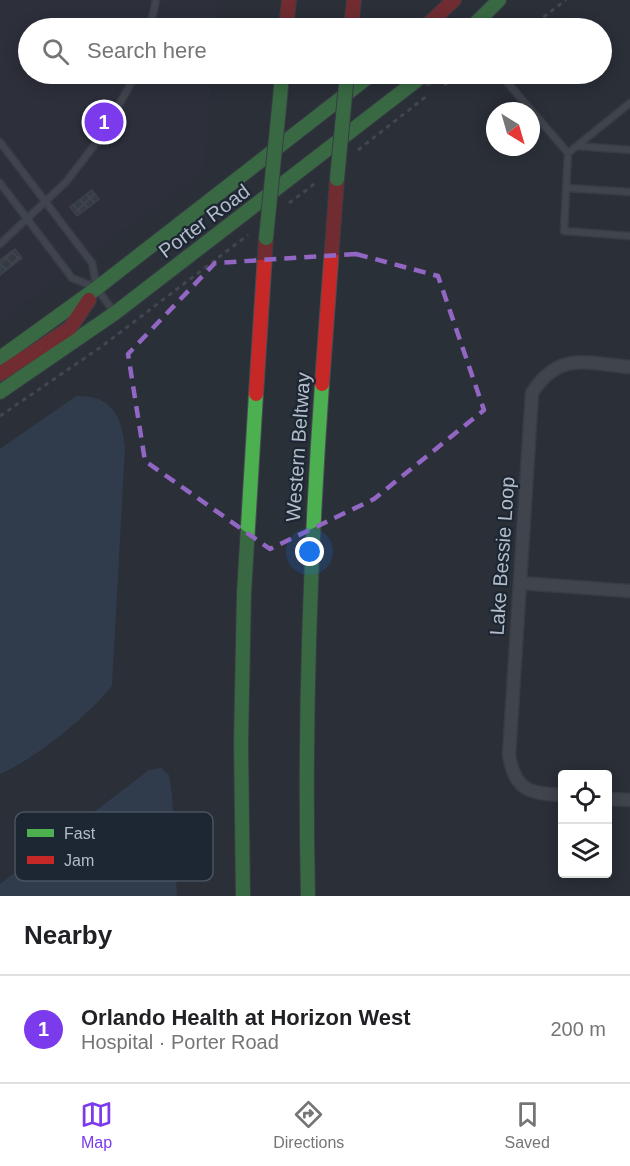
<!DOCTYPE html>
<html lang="en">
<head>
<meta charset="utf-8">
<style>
  :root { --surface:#fff; --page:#f2f2f2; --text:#202124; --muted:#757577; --line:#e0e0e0; --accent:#7c3aed }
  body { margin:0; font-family:Helvetica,sans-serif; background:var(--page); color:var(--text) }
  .controls { position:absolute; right:18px; bottom:18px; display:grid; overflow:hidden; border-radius:6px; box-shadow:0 3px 15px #0003 }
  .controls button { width:54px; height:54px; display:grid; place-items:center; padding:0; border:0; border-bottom:2px solid var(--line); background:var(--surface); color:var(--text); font:30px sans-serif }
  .compass { position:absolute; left:486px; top:102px; width:54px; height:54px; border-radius:50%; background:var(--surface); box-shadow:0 3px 15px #0003; rotate:143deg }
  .you { position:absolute; left:310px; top:552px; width:21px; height:21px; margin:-15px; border:4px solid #fff; border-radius:50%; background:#1a73e8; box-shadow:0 0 0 9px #1a73e833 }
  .badge { display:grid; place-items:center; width:39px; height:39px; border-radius:50%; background:var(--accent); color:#fff; font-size:20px; font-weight:700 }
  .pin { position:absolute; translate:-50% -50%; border:3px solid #fff; box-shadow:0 2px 6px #0006 }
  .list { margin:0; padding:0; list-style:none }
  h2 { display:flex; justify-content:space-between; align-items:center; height:78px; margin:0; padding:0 24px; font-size:26px }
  h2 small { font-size:20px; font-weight:400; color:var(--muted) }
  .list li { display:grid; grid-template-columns:39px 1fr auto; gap:18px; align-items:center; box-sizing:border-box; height:108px; padding:0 24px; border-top:2px solid var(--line) }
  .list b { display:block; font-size:22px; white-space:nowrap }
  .list p { margin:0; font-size:20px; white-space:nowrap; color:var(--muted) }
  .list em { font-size:20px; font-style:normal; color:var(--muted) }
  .icon { flex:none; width:33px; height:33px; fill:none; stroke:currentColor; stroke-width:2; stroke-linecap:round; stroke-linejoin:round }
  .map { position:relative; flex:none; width:630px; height:896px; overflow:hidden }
  .search { position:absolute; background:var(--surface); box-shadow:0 3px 15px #0003; left:18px; right:18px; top:18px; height:66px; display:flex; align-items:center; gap:15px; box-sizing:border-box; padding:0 21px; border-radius:33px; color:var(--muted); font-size:22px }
  .sheet { height:186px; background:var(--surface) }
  nav { display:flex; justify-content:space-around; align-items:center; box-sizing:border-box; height:84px; border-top:2px solid var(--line); background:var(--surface); font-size:16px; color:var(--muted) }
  nav a { display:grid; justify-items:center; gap:3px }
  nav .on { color:var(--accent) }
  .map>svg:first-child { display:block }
  .medical { fill:#31303e }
  .water { fill:#384963 }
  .building { fill:url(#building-cross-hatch); stroke:#52575f; stroke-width:1.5 }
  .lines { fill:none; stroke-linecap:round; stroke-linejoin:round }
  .lane-casing { stroke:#484c53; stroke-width:9 }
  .street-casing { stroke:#484c53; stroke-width:15 }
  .fast-casing { stroke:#484c53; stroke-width:16 }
  .jam-casing { stroke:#484c53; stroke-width:16 }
  .path { stroke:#5d636a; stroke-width:3; stroke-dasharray:4.5 4.5; stroke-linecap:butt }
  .lane { stroke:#5a5e66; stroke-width:6 }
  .street { stroke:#5a5e66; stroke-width:12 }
  .fast { stroke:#4caf50; stroke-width:14 }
  .jam { stroke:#c62828; stroke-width:14 }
  .fast-bridge-casing { stroke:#474c53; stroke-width:16; stroke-linecap:butt }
  .fast-bridge { stroke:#4caf50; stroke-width:14 }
  .marked { fill:none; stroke:#9266c3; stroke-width:4.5; stroke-dasharray:12 8; stroke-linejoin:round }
  .labels { text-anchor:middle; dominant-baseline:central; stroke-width:4.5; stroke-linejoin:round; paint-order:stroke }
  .street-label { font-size:20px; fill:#b4bcc9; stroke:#1d2633 }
  .key { fill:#1d2633; stroke:#4a5360; stroke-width:1.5 }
  .key-label { font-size:16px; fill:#b4bcc9 }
</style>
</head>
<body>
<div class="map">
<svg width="630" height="896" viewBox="0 0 630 896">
  <defs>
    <pattern id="building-cross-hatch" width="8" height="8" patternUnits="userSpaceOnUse" patternTransform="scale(1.5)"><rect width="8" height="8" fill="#444950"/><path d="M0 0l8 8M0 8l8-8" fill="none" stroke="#5d6168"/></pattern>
  </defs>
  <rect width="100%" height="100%" fill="#2a3038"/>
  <path class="medical" d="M 0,0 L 218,0 L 216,28 L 28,28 L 28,74 L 212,74 L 204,170 L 0,321 Z"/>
  <path class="water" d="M 76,396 C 112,395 121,415 125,447 L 112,686 C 88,716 35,759 0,774 L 0,449 Z
    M 161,768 L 169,775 L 172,796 L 177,896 L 0,896 L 0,884 L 149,770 Z"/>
  <path class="building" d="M 92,190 L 99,199 L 77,216 L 70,207 Z
    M 15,249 L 22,258 L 0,275 L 0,260 Z"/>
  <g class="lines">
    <defs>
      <path id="lane" d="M 150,28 L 156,0
        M 500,74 L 568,153 L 564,231 L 630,236
        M 428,82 L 439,74
        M 0,142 L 92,263 L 97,288 L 72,278 L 0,183
        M 577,146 L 630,150
        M 568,153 L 630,103
        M 566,188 L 630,192
        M 0,244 L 66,182 L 103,134 L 136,74
        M 97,289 L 114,312"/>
      <path id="street" d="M 520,583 L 630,591
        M 562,795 C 529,793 515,791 509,755 L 532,393 C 559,351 586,363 630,367
        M 608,799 L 630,800"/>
      <path id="fast" d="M 471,28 L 499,0
        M 280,98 L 282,74
        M 0,358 L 97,288 L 372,74
        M 0,392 L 115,313 L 425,74
        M 243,896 L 241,743 L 244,593 L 256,394
        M 308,896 C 304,725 310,555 322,384"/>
      <path id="jam" d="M 286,28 L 289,0
        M 351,28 L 354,0
        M 424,28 L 454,0
        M 0,374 L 70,328 L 89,300
        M 322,384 L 337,179
        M 256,394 L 266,238"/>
    </defs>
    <use href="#lane" class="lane-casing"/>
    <use href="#street" class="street-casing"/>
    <use href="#fast" class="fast-casing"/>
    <use href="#jam" class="jam-casing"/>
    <path class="path" d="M 529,28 L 566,0
      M 444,85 L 466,74
      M 358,150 L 428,95
      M 289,203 L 317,182
      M 0,416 L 101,347 L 248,235"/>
    <use href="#lane" class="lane"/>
    <use href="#street" class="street"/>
    <use href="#fast" class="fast"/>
    <use href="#jam" class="jam"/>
    <defs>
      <path id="fast-bridge" d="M 337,179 L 347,74
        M 266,238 L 280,98"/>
    </defs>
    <use href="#fast-bridge" class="fast-bridge-casing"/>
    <use href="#fast-bridge" class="fast-bridge"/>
  </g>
  <path d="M0 0H630V896H0ZM 356,254 L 438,276 L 484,410 L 374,499 L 270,549 L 145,461 L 128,354 L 215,263 Z" fill="#2a3038" fill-opacity=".55" fill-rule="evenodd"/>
  <path class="marked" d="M 356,254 L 438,276 L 484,410 L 374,499 L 270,549 L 145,461 L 128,354 L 215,263 Z"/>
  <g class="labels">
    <g class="street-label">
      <text transform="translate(204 221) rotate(-37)">Porter Road</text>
      <text transform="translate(298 447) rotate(-86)">Western Beltway</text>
      <text transform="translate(502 556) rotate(-86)">Lake Bessie Loop</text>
    </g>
  </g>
  <rect x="15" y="812" width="198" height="69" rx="9" class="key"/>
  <rect x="27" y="829" width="27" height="8" fill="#4caf50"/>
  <rect x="27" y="856" width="27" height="8" fill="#c62828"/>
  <g class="key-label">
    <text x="64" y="839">Fast</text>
    <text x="64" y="866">Jam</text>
  </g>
</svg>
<div class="controls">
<button><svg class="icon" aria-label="locate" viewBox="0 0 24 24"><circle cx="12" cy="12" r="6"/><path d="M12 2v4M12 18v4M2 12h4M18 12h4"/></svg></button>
<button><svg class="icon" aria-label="layers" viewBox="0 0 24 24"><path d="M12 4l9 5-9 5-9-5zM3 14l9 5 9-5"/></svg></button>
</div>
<svg class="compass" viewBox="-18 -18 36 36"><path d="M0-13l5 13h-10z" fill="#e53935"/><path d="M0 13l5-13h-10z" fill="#757577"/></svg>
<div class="you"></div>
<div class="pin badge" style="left:104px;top:122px">1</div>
<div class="search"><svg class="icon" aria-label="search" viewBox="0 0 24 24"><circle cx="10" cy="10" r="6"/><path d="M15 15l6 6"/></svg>Search here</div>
</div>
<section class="sheet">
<h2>Nearby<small></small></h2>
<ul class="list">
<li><span class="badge">1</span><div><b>Orlando Health at Horizon West</b><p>Hospital · Porter Road</p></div><em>200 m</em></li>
</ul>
</section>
<nav>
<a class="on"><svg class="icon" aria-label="map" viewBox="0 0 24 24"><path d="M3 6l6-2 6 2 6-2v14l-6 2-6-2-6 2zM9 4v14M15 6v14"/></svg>Map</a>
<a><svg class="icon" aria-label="directions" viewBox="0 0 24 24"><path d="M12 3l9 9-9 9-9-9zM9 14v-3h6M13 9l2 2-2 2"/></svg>Directions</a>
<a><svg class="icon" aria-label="saved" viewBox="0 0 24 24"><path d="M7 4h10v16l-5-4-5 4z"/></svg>Saved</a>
</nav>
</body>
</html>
